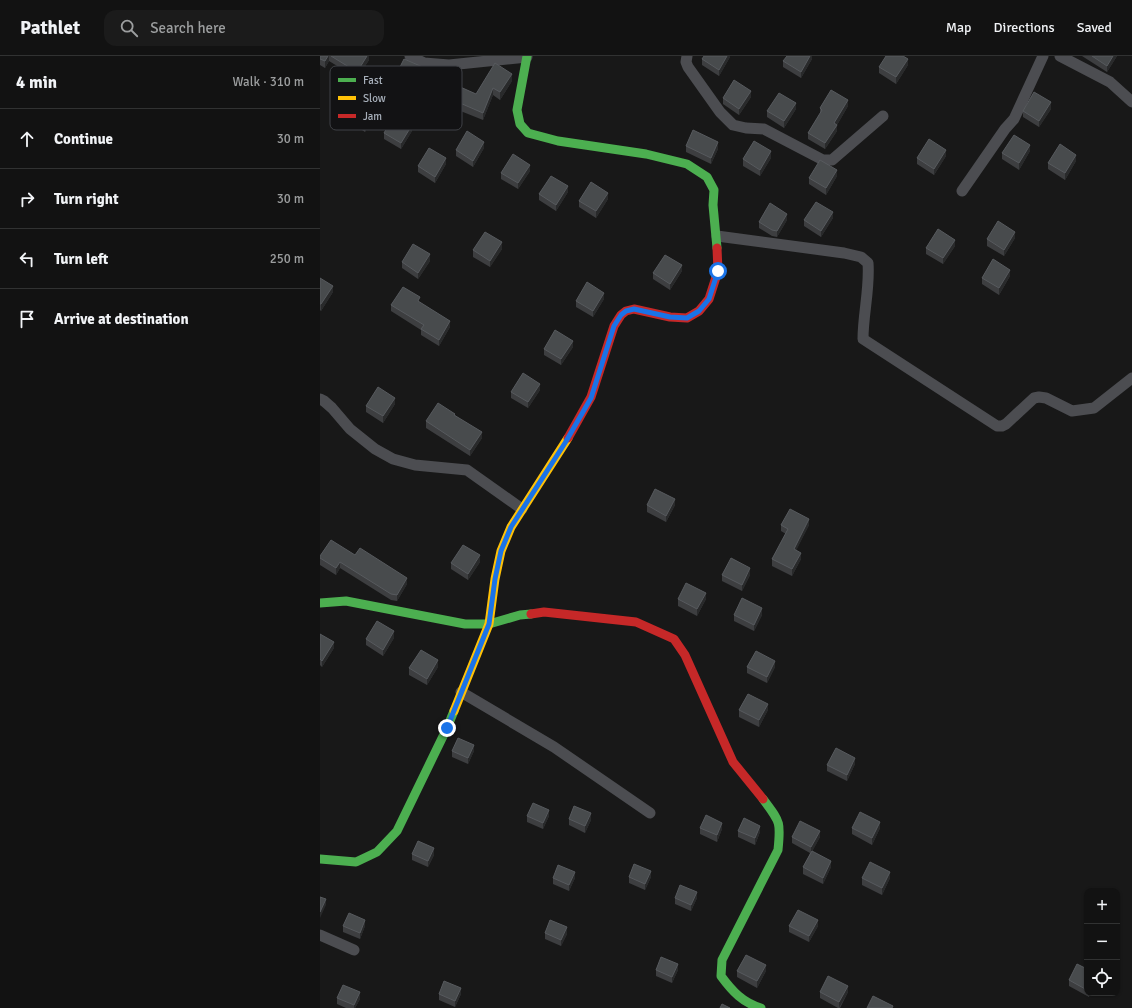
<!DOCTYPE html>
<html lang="en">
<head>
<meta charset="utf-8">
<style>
  :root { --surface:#121212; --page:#1b1b1b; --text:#f1f3f6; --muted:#9c9e9f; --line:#313232 }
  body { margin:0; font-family:Signika,sans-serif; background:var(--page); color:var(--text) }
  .controls { position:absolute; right:12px; bottom:12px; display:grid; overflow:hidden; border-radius:8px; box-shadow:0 1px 3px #0004 }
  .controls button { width:36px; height:36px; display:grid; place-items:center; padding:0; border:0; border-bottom:1px solid var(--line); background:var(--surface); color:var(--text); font:20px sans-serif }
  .stop { position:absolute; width:12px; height:12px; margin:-9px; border:3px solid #1a73e8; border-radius:50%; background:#fff }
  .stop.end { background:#1a73e8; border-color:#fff; box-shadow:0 1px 4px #0008 }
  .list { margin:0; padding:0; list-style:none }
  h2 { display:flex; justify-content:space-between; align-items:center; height:52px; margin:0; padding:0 16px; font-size:17px }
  h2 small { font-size:13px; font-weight:400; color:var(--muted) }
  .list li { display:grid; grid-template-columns:26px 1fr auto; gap:12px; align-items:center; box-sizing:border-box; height:60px; padding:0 16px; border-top:1px solid var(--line) }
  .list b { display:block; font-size:15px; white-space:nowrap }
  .list em { font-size:13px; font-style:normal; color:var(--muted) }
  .icon { flex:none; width:22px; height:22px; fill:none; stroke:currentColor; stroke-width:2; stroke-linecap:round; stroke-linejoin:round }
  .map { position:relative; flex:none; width:812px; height:952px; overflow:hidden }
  header { display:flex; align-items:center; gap:24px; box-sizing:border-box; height:56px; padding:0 20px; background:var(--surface); border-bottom:1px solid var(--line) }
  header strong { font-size:19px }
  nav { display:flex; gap:22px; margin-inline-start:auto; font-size:14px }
  .search { width:280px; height:36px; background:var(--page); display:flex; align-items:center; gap:10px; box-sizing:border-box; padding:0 14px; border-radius:12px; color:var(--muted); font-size:15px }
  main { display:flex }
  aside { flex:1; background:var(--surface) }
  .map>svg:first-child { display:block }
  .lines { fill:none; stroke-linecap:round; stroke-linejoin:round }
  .street { stroke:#4c4d51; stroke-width:11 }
  .fast { stroke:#4caf50; stroke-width:9 }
  .slow { stroke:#ffc107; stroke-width:9 }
  .jam { stroke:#c62828; stroke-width:9 }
  .wall { fill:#3d3e40 }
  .shaded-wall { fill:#292a2b }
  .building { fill:#484b4d; stroke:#575a5e }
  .route { stroke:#1a73e8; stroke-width:5 }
  .key { fill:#121214; stroke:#3f4146; stroke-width:1 }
  .key-label { font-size:11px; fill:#a7afba }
</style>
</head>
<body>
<header>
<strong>Pathlet</strong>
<div class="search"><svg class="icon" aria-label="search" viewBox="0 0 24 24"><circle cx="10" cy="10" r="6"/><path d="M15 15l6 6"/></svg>Search here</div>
<nav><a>Map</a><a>Directions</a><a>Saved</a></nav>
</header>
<main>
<aside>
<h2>4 min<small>Walk · 310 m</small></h2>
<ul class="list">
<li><svg class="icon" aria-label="ahead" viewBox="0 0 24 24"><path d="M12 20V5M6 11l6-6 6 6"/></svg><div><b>Continue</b></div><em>30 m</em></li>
<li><svg class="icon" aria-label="right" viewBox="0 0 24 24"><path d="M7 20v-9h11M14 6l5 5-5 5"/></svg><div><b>Turn right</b></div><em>30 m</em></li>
<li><svg class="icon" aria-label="left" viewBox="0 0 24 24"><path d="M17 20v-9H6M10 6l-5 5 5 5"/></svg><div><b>Turn left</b></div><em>250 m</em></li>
<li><svg class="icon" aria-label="arrive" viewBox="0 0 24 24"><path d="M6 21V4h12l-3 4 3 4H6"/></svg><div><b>Arrive at destination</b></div></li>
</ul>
</aside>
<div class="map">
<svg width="812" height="952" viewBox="0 0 812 952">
  <rect width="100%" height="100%" fill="#181818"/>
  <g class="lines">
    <path class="street" d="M 90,0 L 104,7 L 129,9 L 207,1
      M 367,0 L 366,6 L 368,11 L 400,56 L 413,69 L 426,72 L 444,73 L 503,104 L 512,104 L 563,60
      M 740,0 L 790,26 L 812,46
      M 642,135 L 685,73 L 694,63 L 723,0
      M 397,180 L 524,197 L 541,201 L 548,207 C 550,232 543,258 543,283 L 677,370 L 682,370 L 686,368 L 714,342 L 719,341 L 726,342 L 752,355 L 774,352 L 812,322
      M 0,343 L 4,345 L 12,352 L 30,373 L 55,393 L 73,403 L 95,409 L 147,414 L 202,453
      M 141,636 L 234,691 L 330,757
      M 0,879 L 34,894"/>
    <path class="fast" d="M 207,0 L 197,54 L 200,68 L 208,77 L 238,85 L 326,98 L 367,108 L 387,121 L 394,134 L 393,149 L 397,192
      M 0,547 L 26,545 L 145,568 L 169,568 L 200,559 L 211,558
      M 0,803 L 36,806 L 57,796 L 77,775 L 127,672 L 134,655
      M 441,952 C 423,947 412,935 401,920 L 402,904 L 458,794 C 461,765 460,766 443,743"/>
    <path class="slow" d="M 134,655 L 169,568 L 175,523 L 181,495 L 191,471 L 248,382"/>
    <path class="jam" d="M 248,382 L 271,341 L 294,270 L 301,259 L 306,255 L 314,253 L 350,261 L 367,262 L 379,255 L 389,243 L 398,215 L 397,192
      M 211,558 L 224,556 L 316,566 L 354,583 L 365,599 L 413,706 L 443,743"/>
  </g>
  <path class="wall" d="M 0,0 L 49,0 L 49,4 L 37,22 L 9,5 L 5,12 L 0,9 Z
    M 410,0 L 410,1 L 399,20 L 382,9 L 382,3 Z
    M 492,0 L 492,3 L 481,22 L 463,11 L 463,5 Z
    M 762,0 L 797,0 L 787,16 Z
    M 588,9 L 576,28 L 559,17 L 559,11 Z
    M 105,15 L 139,31 L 156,38 L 192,25 L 180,44 L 173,39 L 163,64 L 133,52 L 131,58 L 104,49 L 104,42 L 75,29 L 75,21 Z
    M 431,41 L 419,59 L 403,48 L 403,42 Z
    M 528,50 L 517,69 L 517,75 L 505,93 L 488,83 L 488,77 L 500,58 L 500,52 Z
    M 476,53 L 464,72 L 447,61 L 447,55 Z
    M 731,53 L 719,71 L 703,61 L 703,55 Z
    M 56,57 L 45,76 L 28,65 L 28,59 Z
    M 92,75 L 81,93 L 64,83 L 64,77 Z
    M 366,90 L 398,93 L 391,108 L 366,96 Z
    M 164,92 L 153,111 L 136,100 L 136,94 Z
    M 710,95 L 699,114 L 682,103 L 682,97 Z
    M 626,100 L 614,119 L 597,108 L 597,102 Z
    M 451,102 L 440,120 L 423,110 L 423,103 Z
    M 756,105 L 745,124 L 728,113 L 728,107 Z
    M 126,108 L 115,127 L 98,116 L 98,110 Z
    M 210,115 L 198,133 L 181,123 L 181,117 Z
    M 517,120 L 506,139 L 489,128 L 489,122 Z
    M 248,136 L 236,155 L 219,144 L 219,138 Z
    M 288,143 L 276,162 L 259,151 L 259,145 Z
    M 513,162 L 501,181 L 484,170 L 484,164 Z
    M 467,164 L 457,181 L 452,180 L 439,172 L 439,166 Z
    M 695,182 L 684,200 L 667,190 L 667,183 Z
    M 635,190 L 623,208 L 606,198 L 606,192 Z
    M 182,193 L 170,211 L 153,201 L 153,194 Z
    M 110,205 L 98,223 L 82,212 L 82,206 Z
    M 362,215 L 350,234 L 333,223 L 333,217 Z
    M 690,220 L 679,239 L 662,228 L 662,222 Z
    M 0,222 L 13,236 L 1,255 L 0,254 Z
    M 284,243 L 273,261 L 256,251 L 256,245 Z
    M 100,246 L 130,271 L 119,290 L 101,279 L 101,274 L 71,255 L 71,249 Z
    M 253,291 L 241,309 L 224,299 L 224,293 Z
    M 220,334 L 208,352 L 191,342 L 191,336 Z
    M 75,348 L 63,367 L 46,356 L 46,350 Z
    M 135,359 L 162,382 L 150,400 L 106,372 L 106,365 Z
    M 327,449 L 355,449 L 346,466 L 327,456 Z
    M 461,469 L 489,469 L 476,494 L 481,503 L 472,520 L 452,510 L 452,503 L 466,478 L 461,475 Z
    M 35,499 L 87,528 L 77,545 L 71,544 L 20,512 L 16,519 L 0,509 L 0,500 Z
    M 160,506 L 148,524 L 131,513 L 131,507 Z
    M 402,519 L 430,519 L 422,535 L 402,525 Z
    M 358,543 L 386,543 L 377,560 L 358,550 Z
    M 414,559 L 442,559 L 434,575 L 414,565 Z
    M 0,578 L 14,592 L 2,611 L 0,609 Z
    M 74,582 L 63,600 L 46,589 L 46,583 Z
    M 118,611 L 107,629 L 89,619 L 89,612 Z
    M 427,611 L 455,611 L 447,627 L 427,617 Z
    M 419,654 L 448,654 L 439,671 L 419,661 Z
    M 132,695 L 154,695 L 148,708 L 132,701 Z
    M 535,708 L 527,725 L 507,715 L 507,709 Z
    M 207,760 L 229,760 L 223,773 L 207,766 Z
    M 249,763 L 271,764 L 265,777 L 249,769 Z
    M 380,772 L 402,773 L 397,786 L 380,778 Z
    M 532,772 L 560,772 L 552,789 L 532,778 Z
    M 418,775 L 440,776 L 435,789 L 418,781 Z
    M 472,781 L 500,781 L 492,795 L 511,811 L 503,828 L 483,818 L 483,811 L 490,797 L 472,787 Z
    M 92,798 L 114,799 L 108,811 L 92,804 Z
    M 309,821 L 331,821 L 325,834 L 309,827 Z
    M 233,822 L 255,822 L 249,835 L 233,828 Z
    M 542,822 L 570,822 L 562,839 L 542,829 Z
    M 355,842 L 377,842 L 371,855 L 355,848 Z
    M 23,870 L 45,870 L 40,883 L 23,876 Z
    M 469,870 L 498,870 L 489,886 L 469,876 Z
    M 225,877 L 247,878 L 241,890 L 225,883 Z
    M 767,913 L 767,937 L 770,937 L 769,941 L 749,930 L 749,924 Z
    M 336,914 L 358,914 L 352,927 L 336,920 Z
    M 417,915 L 446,915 L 437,932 L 417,921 Z
    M 500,936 L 528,936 L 520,952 L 518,952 L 500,942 Z
    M 119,938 L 141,938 L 135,951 L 119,944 Z
    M 17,942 L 40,943 L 35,952 L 26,952 L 17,948 Z"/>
  <path class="shaded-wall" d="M 8,0 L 9,0 L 9,5 L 5,12 L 5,5 Z
    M 47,0 L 49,0 L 49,4 L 37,22 L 37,16 Z
    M 407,0 L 410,0 L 410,1 L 399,20 L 399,14 Z
    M 490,0 L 492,0 L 492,3 L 481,22 L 481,16 Z
    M 793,0 L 797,0 L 787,16 L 787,10 Z
    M 588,3 L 588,9 L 576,28 L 576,21 Z
    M 192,18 L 192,25 L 180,44 L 180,36 Z
    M 173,32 L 173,39 L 163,64 L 163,57 Z
    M 431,35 L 431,41 L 419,59 L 419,53 Z
    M 133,44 L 133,52 L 131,58 L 131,51 Z
    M 528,44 L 528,50 L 517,69 L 517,75 L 505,93 L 505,87 L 514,67 Z
    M 731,46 L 731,53 L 719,71 L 719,65 Z
    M 476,47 L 476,53 L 464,72 L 464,65 Z
    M 56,51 L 56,57 L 45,76 L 45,70 Z
    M 92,69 L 92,75 L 81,93 L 81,87 Z
    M 164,86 L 164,92 L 153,111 L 153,105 Z
    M 398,86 L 398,93 L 391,108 L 391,102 Z
    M 710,89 L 710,95 L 699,114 L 699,107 Z
    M 626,94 L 626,100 L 614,119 L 614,113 Z
    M 451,95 L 451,102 L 440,120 L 440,114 Z
    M 756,99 L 756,105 L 745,124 L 745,117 Z
    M 126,102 L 126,108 L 115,127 L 115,121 Z
    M 210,109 L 210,115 L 198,133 L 198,127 Z
    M 517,114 L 517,120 L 506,139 L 506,132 Z
    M 248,130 L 248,136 L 236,155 L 236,149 Z
    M 288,137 L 288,143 L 276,162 L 276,155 Z
    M 513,156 L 513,162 L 501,181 L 501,175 Z
    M 467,158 L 467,164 L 457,181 L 457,175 Z
    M 695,176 L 695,182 L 684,200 L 684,194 Z
    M 635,184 L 635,190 L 623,208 L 623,202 Z
    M 182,186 L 182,193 L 170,211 L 170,205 Z
    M 110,198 L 110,205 L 98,223 L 98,217 Z
    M 362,209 L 362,215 L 350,234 L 350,228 Z
    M 690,214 L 690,220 L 679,239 L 679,232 Z
    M 13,230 L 13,236 L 1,255 L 1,248 Z
    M 284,237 L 284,243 L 273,261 L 273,255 Z
    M 130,265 L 130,271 L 119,290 L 119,284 Z
    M 253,285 L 253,291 L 241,309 L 241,303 Z
    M 220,328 L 220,334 L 208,352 L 208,346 Z
    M 75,342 L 75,348 L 63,367 L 63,360 Z
    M 162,376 L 162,382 L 150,400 L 150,394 Z
    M 355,443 L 355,449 L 346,466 L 346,460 Z
    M 489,463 L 489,469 L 474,499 L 474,493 Z
    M 481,497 L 481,503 L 472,520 L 472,513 Z
    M 160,499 L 160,506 L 148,524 L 148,518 Z
    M 20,506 L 20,512 L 16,519 L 16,512 Z
    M 430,512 L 430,519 L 422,535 L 422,529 Z
    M 87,522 L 87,528 L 77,545 L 77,539 Z
    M 386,537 L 386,543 L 377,560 L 377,553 Z
    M 442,552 L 442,559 L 434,575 L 434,569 Z
    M 74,575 L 74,582 L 63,600 L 63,594 Z
    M 14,586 L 14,592 L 2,611 L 2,605 Z
    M 118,604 L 118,611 L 107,629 L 107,623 Z
    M 455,605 L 455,611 L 447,627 L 447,621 Z
    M 448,648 L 448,654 L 439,671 L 439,664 Z
    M 154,689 L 154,695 L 148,708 L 148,702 Z
    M 535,702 L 535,708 L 527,725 L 527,719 Z
    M 229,754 L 229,760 L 223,773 L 223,767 Z
    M 271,757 L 271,764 L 265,777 L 265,770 Z
    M 560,766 L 560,772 L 552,789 L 552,782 Z
    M 402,767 L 402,773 L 397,786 L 397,779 Z
    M 440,770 L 440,776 L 435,789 L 435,782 Z
    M 500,775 L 500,781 L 491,798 L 491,791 Z
    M 114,792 L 114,799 L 108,811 L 108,805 Z
    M 511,805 L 511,811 L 503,828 L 503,822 Z
    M 331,815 L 331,821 L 325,834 L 325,828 Z
    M 255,816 L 255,822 L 249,835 L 249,829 Z
    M 570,816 L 570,822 L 562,839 L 562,832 Z
    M 377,836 L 377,842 L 371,855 L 371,849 Z
    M 6,843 L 6,849 L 0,862 L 0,856 Z
    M 45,864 L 45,870 L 40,883 L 40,877 Z
    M 498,864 L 498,870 L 489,886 L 489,880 Z
    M 247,871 L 247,878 L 241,890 L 241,884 Z
    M 358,908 L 358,914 L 352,927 L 352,921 Z
    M 446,909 L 446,915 L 437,932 L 437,925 Z
    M 528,930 L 528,936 L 519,952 L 519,946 Z
    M 141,932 L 141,938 L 135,951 L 135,945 Z
    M 40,936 L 40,943 L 35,952 L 34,952 L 34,949 Z"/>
  <path class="building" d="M 0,0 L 8,0 L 5,5 L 0,3 Z
    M 11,0 L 47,0 L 37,16 Z
    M 384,0 L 407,0 L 399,14 L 382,3 Z
    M 467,0 L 490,0 L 481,16 L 463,5 Z
    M 566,0 L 583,0 L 588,3 L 576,21 L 559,11 Z
    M 772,0 L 793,0 L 787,10 Z
    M 84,3 L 105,12 L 104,14 L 139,26 L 138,30 L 156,38 L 175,7 L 192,18 L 180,36 L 173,32 L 163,57 L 133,44 L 131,51 L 104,42 L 106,36 L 75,21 Z
    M 414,24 L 431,35 L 419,53 L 403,42 Z
    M 511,34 L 528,44 L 514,67 L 517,69 L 505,87 L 488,77 L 502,54 L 500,52 Z
    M 714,36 L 731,46 L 719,65 L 703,55 Z
    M 459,37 L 476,47 L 464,65 L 447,55 Z
    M 75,58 L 92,69 L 81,87 L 64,77 Z
    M 373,74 L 398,86 L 391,102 L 366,90 Z
    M 147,75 L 164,86 L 153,105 L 136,94 Z
    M 694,79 L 710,89 L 699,107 L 682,97 Z
    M 609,83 L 626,94 L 614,113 L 597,102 Z
    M 434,85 L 451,95 L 440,114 L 423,103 Z
    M 740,88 L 756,99 L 745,117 L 728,107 Z
    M 109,92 L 126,102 L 115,121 L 98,110 Z
    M 193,98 L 210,109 L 198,127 L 181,117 Z
    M 500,104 L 517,114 L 506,132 L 489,122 Z
    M 231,120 L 248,130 L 236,149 L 219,138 Z
    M 271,126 L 288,137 L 276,155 L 259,145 Z
    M 496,146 L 513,156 L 501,175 L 484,164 Z
    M 450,147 L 467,158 L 457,175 L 452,174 L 439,166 Z
    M 678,165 L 695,176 L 684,194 L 667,183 Z
    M 618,173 L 635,184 L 623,202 L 606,192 Z
    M 165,176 L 182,186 L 170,205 L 153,194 Z
    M 93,188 L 110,198 L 98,217 L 82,206 Z
    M 345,199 L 362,209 L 350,228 L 333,217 Z
    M 673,203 L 690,214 L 679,232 L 662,222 Z
    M 0,222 L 13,230 L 1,248 L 0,248 Z
    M 267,226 L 284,237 L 273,255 L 256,245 Z
    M 83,231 L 100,241 L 98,245 L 130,265 L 119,284 L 101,273 L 104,269 L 71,249 Z
    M 235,274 L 253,285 L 241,303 L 224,293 Z
    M 203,317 L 220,328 L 208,346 L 191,336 Z
    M 58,331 L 75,342 L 63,360 L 46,350 Z
    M 118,347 L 135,358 L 134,359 L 162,376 L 150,394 L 106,365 Z
    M 335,433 L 355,443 L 346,460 L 327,449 Z
    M 470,453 L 489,463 L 474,493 L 481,497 L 472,513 L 452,503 L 468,473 L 461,469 Z
    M 11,484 L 35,499 L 40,492 L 87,522 L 77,539 L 71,538 L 20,506 L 16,512 L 0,502 L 0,500 Z
    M 143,489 L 160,499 L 148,518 L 131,507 Z
    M 411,502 L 430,512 L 422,529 L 402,519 Z
    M 366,527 L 386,537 L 377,553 L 358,543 Z
    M 422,542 L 442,552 L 434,569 L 414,559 Z
    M 57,565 L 74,575 L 63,594 L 46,583 Z
    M 0,578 L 14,586 L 2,605 L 0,603 Z
    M 101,594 L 118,604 L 107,623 L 89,612 Z
    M 436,595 L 455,605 L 447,621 L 427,611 Z
    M 428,638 L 448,648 L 439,664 L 419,654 Z
    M 138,682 L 154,689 L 148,702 L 132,695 Z
    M 516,692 L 535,702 L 527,719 L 507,709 Z
    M 213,747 L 229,754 L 223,767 L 207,760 Z
    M 254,750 L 271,757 L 265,770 L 249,763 Z
    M 540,756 L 560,766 L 552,782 L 532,772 Z
    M 386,759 L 402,767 L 397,779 L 380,772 Z
    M 424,762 L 440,770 L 435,782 L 418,775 Z
    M 480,765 L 500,775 L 491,791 L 472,781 Z
    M 98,785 L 114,792 L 108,805 L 92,798 Z
    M 492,795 L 511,805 L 503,822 L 483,811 Z
    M 550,806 L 570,816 L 562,832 L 542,822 Z
    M 314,808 L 331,815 L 325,828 L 309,821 Z
    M 238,809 L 255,816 L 249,829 L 233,822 Z
    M 360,829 L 377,836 L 371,849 L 355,842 Z
    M 0,841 L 6,843 L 0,856 Z
    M 478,854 L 498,864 L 489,880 L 469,870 Z
    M 29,857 L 45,864 L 40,877 L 23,870 Z
    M 230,864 L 247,871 L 241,884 L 225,877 Z
    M 426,899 L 446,909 L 437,925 L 417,915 Z
    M 341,901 L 358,908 L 352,921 L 336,914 Z
    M 757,908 L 767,913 L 767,934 L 749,924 Z
    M 508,920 L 528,930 L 519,946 L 500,936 Z
    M 124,925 L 141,932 L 135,945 L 119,938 Z
    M 23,929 L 40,936 L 34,949 L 17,942 Z
    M 553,940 L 573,950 L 572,952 L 547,952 Z
    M 402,948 L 410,952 L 400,952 Z"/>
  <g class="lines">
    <path class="route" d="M 127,672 L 169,568 L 175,523 L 181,495 L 191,471 L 245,387 L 271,342 L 294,270 L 301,259 L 306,255 L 314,253 L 350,261 L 367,262 L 379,255 L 389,243 L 398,215"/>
  </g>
  <rect x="10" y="10" width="132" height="64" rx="6" class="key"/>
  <rect x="18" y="22" width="18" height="4" fill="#4caf50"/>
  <rect x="18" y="40" width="18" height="4" fill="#ffc107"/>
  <rect x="18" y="58" width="18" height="4" fill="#c62828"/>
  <g class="key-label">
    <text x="43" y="28">Fast</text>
    <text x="43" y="46">Slow</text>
    <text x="43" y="64">Jam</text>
  </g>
</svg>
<div class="controls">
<button>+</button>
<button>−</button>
<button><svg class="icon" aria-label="locate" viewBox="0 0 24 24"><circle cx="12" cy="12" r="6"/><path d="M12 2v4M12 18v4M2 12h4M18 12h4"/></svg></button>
</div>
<div class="stop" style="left:398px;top:215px"></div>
<div class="stop end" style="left:127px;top:672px"></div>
</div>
</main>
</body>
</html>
